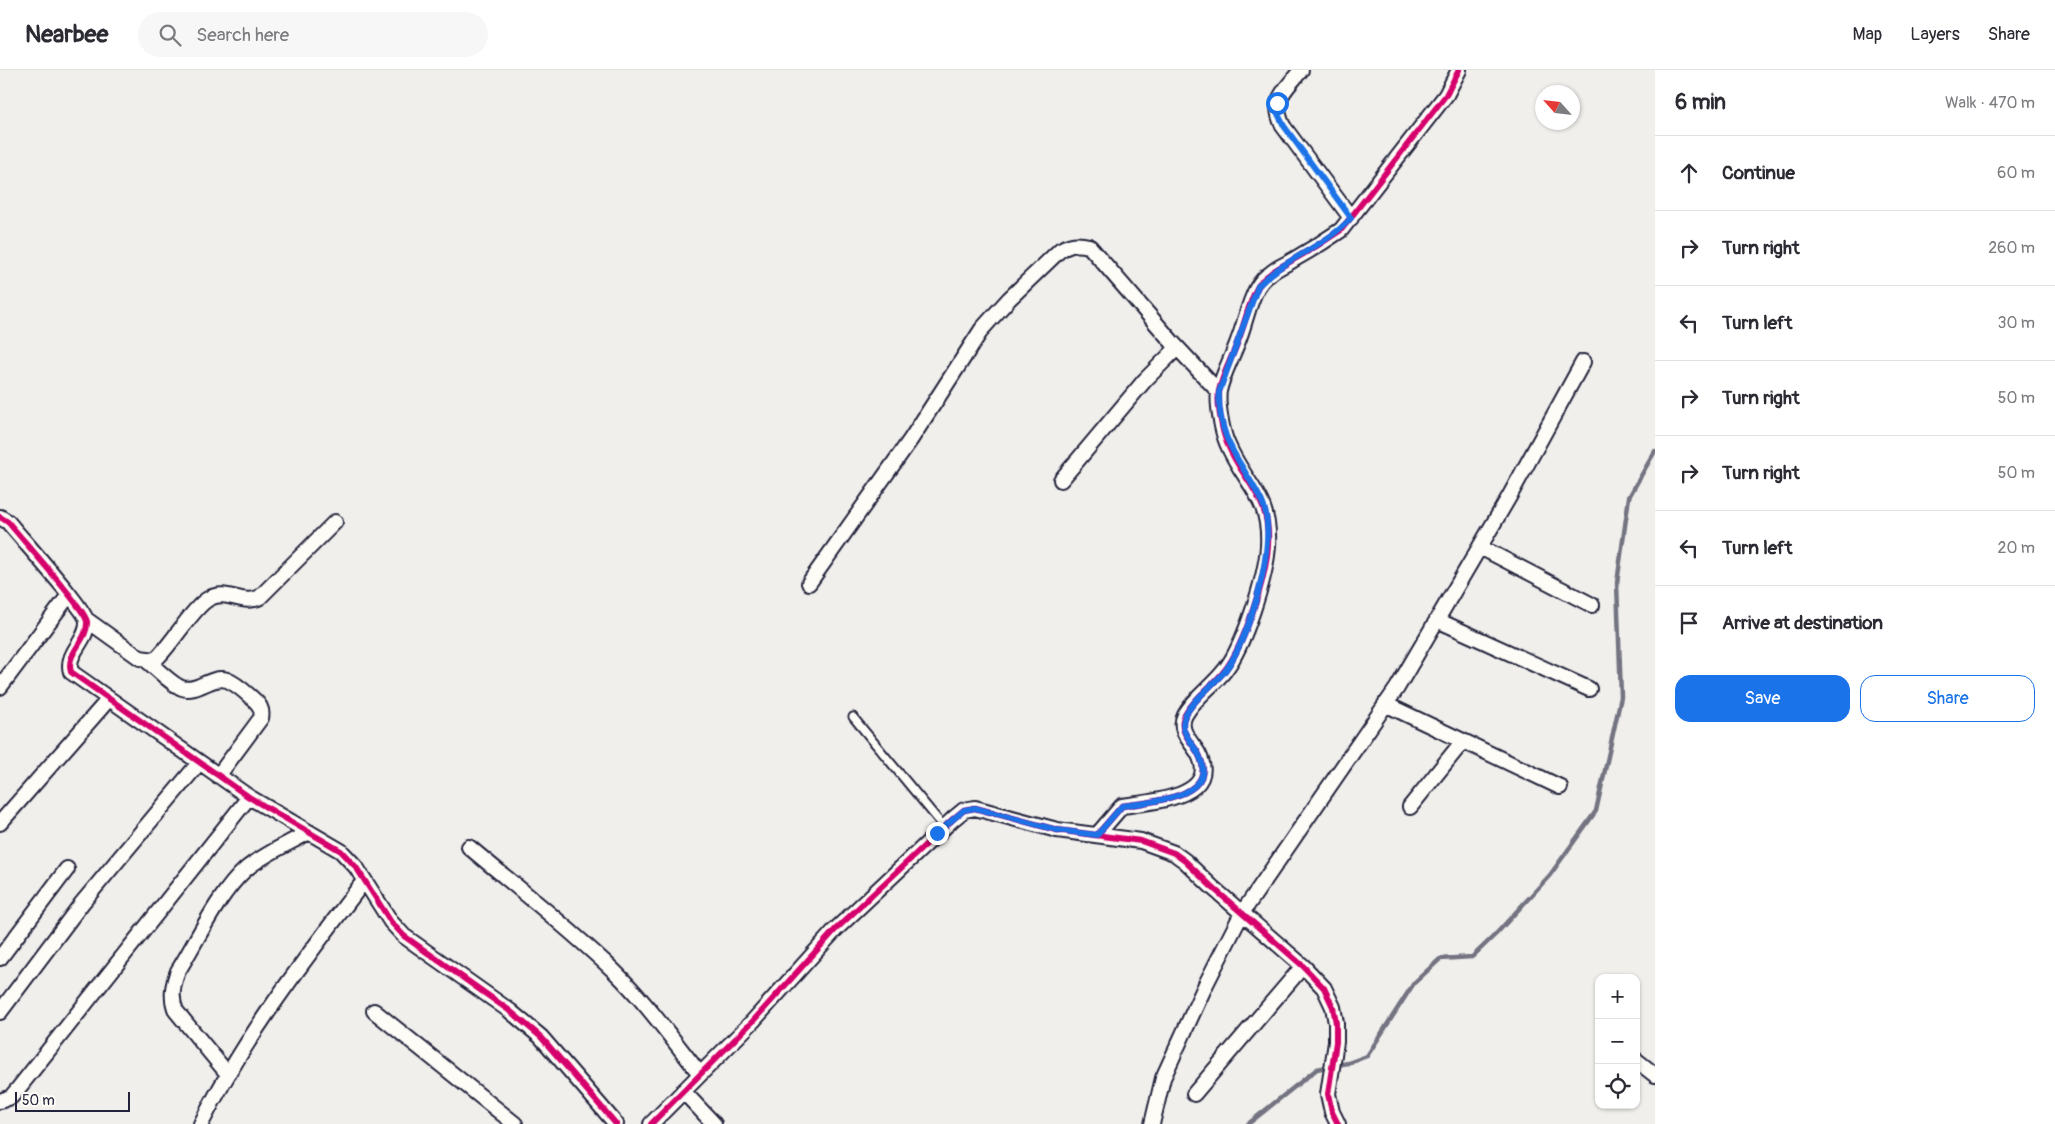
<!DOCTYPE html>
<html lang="en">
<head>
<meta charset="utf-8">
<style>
  :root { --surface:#fff; --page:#f7f7f7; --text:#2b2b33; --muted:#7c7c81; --line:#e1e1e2; --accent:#1a73e8 }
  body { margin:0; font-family:Pangolin,sans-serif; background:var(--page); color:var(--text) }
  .controls { position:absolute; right:15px; bottom:15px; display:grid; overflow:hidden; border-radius:10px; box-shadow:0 1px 4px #0004 }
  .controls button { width:45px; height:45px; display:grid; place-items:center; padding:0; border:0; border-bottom:1px solid var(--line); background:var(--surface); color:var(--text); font:25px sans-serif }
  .compass { position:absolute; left:1535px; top:15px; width:45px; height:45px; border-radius:50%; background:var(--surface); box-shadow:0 1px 4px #0004; rotate:297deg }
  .scale { position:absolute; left:15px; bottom:12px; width:115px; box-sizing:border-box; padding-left:5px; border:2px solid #22223b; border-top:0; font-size:14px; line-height:18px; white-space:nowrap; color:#22223b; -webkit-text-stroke:4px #fdfcf7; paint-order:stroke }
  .stop { position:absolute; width:15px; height:15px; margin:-11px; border:4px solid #1a73e8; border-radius:50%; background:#fff }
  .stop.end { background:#1a73e8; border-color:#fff; box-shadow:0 1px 5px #0008 }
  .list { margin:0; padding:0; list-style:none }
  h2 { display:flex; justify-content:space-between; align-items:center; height:65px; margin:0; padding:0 20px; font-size:21px }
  h2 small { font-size:16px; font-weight:400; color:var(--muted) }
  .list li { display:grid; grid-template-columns:32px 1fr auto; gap:15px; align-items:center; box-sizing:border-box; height:75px; padding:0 20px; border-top:1px solid var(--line) }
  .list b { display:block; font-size:19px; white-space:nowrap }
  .list em { font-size:16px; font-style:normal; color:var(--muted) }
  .actions { display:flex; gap:10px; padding:15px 20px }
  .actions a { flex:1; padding:11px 0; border:1px solid var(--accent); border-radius:15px; text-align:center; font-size:18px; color:var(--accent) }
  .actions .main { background:var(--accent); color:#fff }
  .icon { flex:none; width:28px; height:28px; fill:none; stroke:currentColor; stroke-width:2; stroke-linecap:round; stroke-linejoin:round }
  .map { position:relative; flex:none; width:1655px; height:1054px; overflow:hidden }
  header { display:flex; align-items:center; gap:30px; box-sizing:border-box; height:70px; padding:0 25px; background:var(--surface); border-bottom:1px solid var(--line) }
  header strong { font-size:24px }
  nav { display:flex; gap:28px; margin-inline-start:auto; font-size:18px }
  .search { width:350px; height:45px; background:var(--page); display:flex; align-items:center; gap:12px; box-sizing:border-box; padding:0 18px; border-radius:28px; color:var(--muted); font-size:19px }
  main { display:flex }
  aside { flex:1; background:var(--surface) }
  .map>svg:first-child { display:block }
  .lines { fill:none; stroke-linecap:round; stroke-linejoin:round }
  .stream { stroke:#737381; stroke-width:4.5 }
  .lane-casing { stroke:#22223b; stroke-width:11 }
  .street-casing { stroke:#22223b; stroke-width:18 }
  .lane { stroke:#fdfcf7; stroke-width:7 }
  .street { stroke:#fdfcf7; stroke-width:14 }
  .cycleway-casing { stroke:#fdfcf7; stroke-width:9 }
  .cycleway { stroke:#d6006c; stroke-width:6 }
  .route { stroke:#1a73e8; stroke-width:6 }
</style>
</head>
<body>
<header>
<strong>Nearbee</strong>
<div class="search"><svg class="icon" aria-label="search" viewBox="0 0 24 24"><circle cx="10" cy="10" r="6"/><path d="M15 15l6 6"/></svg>Search here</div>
<nav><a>Map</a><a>Layers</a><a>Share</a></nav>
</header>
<main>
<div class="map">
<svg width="1655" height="1054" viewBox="0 0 1655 1054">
  <rect width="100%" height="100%" fill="#f0efec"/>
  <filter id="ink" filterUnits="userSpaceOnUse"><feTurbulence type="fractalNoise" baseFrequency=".02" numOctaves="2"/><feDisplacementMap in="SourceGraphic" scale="10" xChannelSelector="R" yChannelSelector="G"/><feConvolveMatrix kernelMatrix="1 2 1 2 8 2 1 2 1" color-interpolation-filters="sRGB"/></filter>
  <g filter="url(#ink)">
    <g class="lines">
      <path class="stream" d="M 1248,1054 L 1317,999 L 1348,993 L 1367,986 L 1414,913 L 1440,889 L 1472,887 L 1496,864 L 1550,805 L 1596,741 L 1621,627 L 1617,513 L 1629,427 L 1655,381"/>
      <defs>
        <path id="lane" d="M 853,647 L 944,757"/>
        <path id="street" d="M 1301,0 C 1285,21 1270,29 1283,56 L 1351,148
          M 1061,410 L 1145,310 L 1177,278
          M 0,447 L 8,452 C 20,467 87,541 87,552 C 88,571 65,583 71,602 L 249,727 L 341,781 L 356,797 L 391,852 L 404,866 L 510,941 L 541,967 L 616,1054
          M 1480,477 L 1592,535
          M 809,513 L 911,369 L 982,259 L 1009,229 L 1060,180 C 1071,174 1077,173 1089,176 L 1173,273 L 1219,322
          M 87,550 L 140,588 L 155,590 C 172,575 194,535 210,528 C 227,519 243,536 260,527 L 335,452
          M 1437,550 L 1589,619
          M 146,590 C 155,597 172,615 182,618 C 198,623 211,605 227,610 C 237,614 245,622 252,628 C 259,634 263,639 261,648 L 218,706
          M 0,617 L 69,525
          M 1385,634 L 1560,717
          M 1410,737 L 1463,671
          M 0,753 L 108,630
          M 1097,765 L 1122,736 C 1149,732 1222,728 1198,683 C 1191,671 1177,660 1185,645 C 1195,627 1213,616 1225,600 C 1244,576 1266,507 1268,476 C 1271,426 1244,414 1227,373 C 1222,361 1217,334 1219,321 C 1223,303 1232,288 1238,271 C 1245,254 1248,234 1257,218 C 1260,213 1265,207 1270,204 C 1276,198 1285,195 1293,190 C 1309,181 1325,171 1341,160 L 1446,25 L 1459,0
          M 469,777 C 518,818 568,857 614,901 C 646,932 672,969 700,1004
          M 0,888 L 67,799
          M 374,941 L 515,1054
          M 0,942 L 82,833 L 199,693
          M 1636,990 L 1655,1005
          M 227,1003 L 176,941 C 170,927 173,914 178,901 C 198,869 218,824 246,799 C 264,784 288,774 309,762
          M 683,1021 L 714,1054
          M 1194,1024 L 1303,896
          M 0,1031 L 11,1027 L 17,1020 L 249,727
          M 201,1054 C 245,966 305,889 364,811
          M 651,1054 L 753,951 L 835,860 L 953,749 L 964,740 L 975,738 L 1057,760 L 1141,771 L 1174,783 L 1185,791 L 1212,817 L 1303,896 L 1324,918 L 1333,937 L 1336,953 L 1336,972 L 1328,1024 L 1332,1042 L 1338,1054
          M 1152,1054 L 1163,1008 L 1206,914 L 1242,843 L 1397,618 L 1509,427 L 1583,292"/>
      </defs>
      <use href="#lane" class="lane-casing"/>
      <use href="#street" class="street-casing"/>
      <use href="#lane" class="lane"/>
      <use href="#street" class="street"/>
      <defs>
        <path id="cycleway" d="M 0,447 L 8,452 C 20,467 87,541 87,552 C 88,571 65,583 71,602 L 249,727 L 341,781 L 356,797 L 391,852 L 404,866 L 510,941 L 541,967 L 616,1054
          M 1097,765 L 1122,736 C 1149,732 1222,728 1198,683 C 1191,671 1177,660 1185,645 C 1195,627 1213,616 1225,600 C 1244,576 1266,507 1268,476 C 1271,426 1244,414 1227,373 C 1222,361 1217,334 1219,321 C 1223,303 1232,288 1238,271 C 1245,254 1248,234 1257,218 C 1260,213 1265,207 1270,204 C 1276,198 1285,195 1293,190 C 1309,181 1325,171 1341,160 L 1446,25 L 1459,0
          M 651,1054 L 753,951 L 835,860 L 953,749 L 964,740 L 975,738 L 1057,760 L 1141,771 L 1174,783 L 1185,791 L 1212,817 L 1303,896 L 1324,918 L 1333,937 L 1336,953 L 1336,972 L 1328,1024 L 1332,1042 L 1338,1054"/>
      </defs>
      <use href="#cycleway" class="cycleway-casing"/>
      <use href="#cycleway" class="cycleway"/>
    </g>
  </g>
  <g class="lines" filter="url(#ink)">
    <path class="route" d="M 937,763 L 964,740 L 975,738 L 1057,760 L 1097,765 L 1122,736 C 1149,732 1222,728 1198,683 C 1191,671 1178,660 1185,646 C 1194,628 1213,616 1225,601 C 1249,570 1280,468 1262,432 C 1242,391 1218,373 1219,322 L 1258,216 C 1284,188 1324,178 1351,148 L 1284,56 L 1278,44 L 1277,33"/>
  </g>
</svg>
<div class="controls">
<button>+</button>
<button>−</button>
<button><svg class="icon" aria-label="locate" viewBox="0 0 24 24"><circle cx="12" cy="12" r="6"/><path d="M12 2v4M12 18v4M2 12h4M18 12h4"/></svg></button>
</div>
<svg class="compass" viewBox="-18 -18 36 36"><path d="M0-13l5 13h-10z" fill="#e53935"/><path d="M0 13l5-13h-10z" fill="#7c7c81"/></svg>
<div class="scale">50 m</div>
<div class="stop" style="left:1277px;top:33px"></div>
<div class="stop end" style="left:937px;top:763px"></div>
</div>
<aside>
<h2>6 min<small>Walk · 470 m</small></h2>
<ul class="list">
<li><svg class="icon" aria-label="ahead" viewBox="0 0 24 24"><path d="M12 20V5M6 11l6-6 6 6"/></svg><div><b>Continue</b></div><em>60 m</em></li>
<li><svg class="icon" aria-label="right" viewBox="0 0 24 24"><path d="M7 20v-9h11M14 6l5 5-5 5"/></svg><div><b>Turn right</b></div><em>260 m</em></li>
<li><svg class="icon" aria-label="left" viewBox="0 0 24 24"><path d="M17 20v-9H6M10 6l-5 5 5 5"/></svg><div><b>Turn left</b></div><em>30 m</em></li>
<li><svg class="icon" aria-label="right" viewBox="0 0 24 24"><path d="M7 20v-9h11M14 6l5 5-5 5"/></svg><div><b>Turn right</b></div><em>50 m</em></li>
<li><svg class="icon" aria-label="right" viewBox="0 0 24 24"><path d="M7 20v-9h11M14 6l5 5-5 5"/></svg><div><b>Turn right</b></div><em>50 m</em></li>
<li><svg class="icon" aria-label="left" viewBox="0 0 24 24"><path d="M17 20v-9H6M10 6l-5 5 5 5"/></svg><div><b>Turn left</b></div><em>20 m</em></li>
<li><svg class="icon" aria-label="arrive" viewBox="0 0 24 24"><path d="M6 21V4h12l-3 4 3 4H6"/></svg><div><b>Arrive at destination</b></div></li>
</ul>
<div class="actions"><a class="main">Save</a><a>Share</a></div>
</aside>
</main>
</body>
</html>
